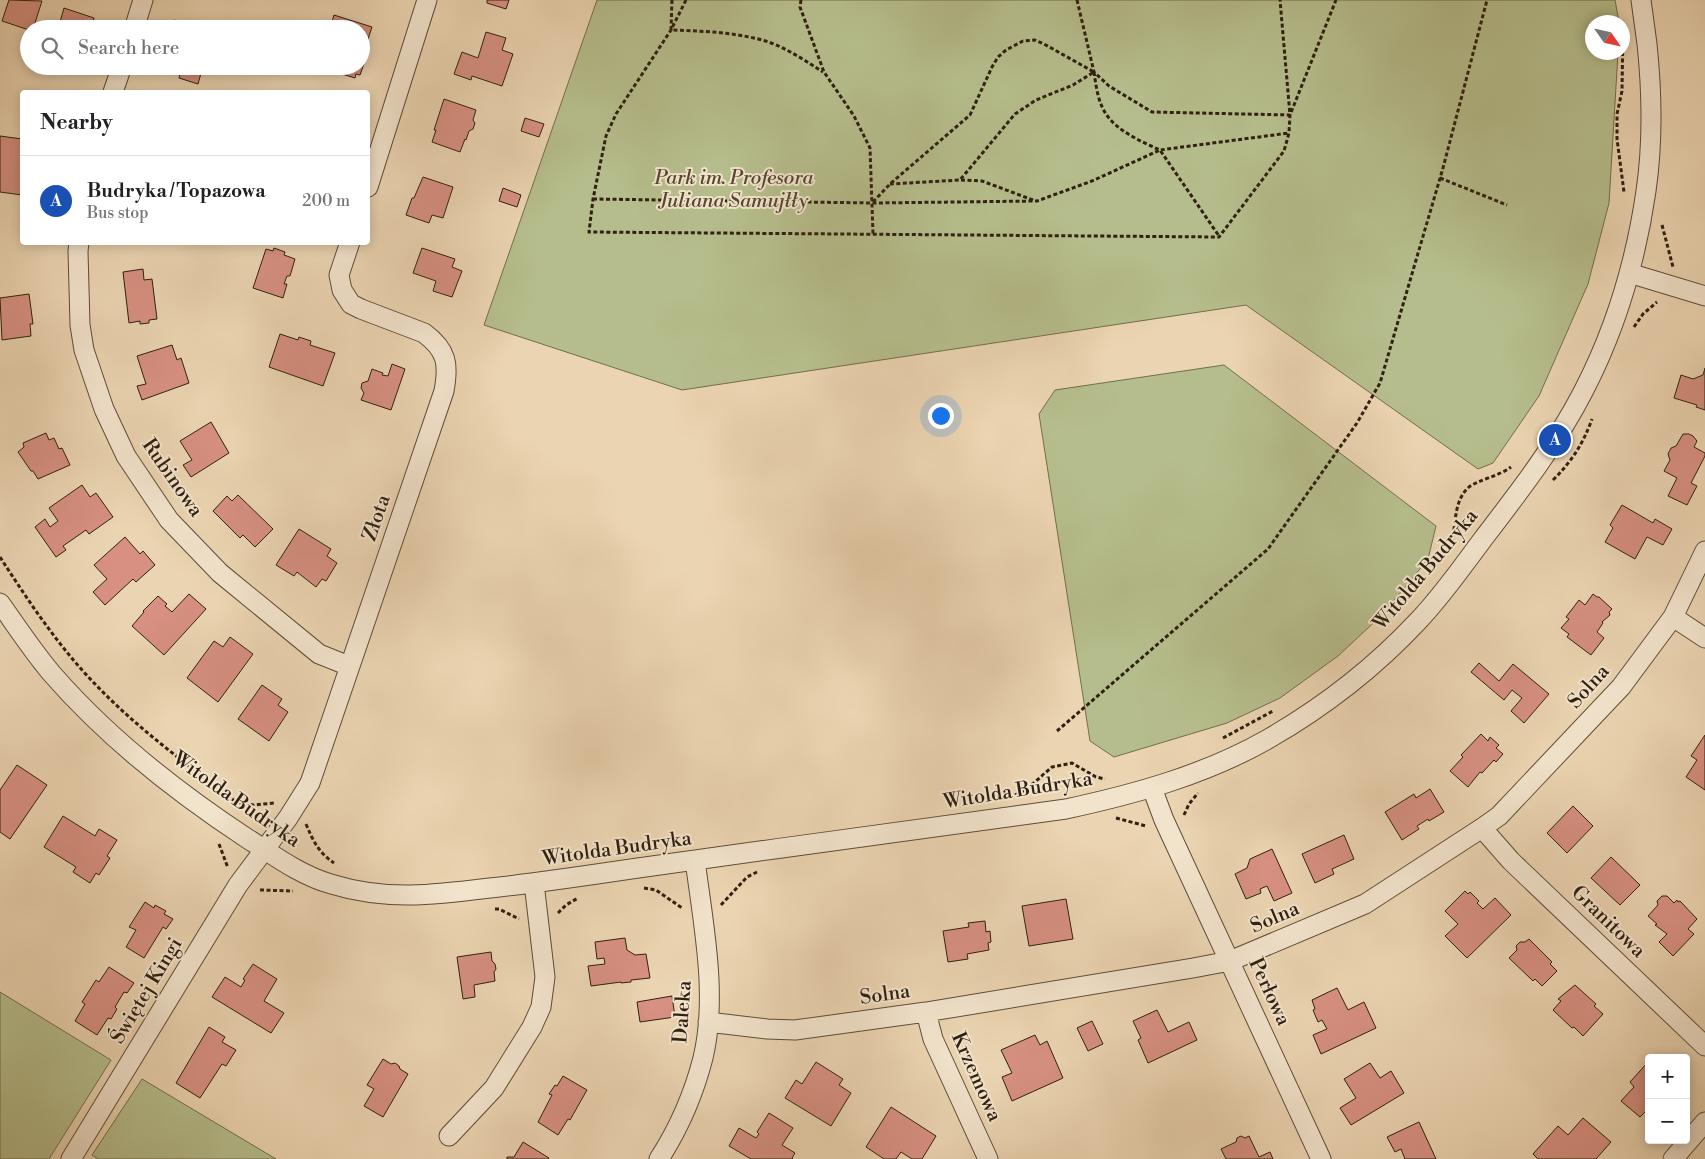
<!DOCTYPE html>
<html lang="en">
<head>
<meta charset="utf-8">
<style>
  :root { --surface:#fff; --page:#f2f2f2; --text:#202124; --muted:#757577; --line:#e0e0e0; --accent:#b45309 }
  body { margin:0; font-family:"Libre Bodoni",serif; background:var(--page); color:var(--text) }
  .controls { position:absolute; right:15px; bottom:15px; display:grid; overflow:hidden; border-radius:5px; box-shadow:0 2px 12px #0003 }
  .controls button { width:45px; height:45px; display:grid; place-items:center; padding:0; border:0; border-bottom:1px solid var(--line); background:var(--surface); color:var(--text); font:25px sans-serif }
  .compass { position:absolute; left:1585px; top:15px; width:45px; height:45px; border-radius:50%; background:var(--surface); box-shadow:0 2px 12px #0003; rotate:124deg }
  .you { position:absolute; left:940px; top:415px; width:18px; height:18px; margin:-12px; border:4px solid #fff; border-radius:50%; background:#1a73e8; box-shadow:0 0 0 8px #1a73e833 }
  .badge { display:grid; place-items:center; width:32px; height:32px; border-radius:50%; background:var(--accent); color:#fff; font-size:16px; font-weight:700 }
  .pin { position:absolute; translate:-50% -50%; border:2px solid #fff; box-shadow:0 1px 5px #0006 }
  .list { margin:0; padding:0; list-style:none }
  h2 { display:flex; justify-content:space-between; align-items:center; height:65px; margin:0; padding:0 20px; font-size:21px }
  h2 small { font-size:16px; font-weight:400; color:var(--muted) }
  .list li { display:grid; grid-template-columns:32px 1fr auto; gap:15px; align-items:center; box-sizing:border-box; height:90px; padding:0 20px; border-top:1px solid var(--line) }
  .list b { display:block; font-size:19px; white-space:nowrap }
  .list p { margin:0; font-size:16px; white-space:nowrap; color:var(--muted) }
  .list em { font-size:16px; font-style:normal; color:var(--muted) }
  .icon { flex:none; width:28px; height:28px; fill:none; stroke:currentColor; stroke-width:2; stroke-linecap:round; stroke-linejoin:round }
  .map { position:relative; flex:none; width:1705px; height:1159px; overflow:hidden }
  .search { position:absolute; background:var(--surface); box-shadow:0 2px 12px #0003; left:20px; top:20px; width:350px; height:55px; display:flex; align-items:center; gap:12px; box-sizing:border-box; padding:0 18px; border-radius:28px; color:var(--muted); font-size:19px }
  .panel { position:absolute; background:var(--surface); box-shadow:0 2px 12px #0003; left:20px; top:90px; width:350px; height:155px; border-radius:5px }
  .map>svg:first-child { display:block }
  .green { fill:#b6bd8c; stroke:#726e4e }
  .building { fill:#d79081; stroke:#2f2010 }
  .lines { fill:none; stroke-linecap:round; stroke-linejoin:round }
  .minor-casing { stroke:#5e4d38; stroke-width:21 }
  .path { stroke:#2f2010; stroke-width:3; stroke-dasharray:4 2.5; stroke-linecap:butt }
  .minor { stroke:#f2e3cc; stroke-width:19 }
  .labels { text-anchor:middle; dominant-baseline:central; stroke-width:4; stroke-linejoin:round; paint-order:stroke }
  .park-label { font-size:20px; font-style:italic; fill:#51472f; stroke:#f2e3cc }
  .street-label { font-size:20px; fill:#2f2010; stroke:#f2e3cc }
</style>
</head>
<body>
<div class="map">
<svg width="1705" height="1159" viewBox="0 0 1705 1159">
  <rect width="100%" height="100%" fill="#ebd4b1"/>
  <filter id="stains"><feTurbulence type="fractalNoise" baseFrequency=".004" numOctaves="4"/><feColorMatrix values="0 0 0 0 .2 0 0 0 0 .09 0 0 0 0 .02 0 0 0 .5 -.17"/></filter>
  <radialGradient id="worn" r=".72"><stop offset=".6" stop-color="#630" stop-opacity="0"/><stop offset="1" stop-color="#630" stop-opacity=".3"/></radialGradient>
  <path class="green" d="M 597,0 L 1615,0 L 1619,22 L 1592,22 L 1592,52 L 1618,53 L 1609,203 L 1588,284 L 1539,396 L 1493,463 L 1478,469 L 1246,305 L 682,390 L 484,325 Z
    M 1224,365 L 1436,526 L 1428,559 L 1383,614 L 1338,656 L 1280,698 L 1227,723 L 1114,757 L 1090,741 L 1039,414 L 1055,390 Z
    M 0,992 L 111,1060 L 49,1159 L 0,1159 Z
    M 142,1079 L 276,1159 L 98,1159 L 92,1155 Z"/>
  <path class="building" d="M 9,0 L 42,1 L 33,29 L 29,30 L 2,21 Z
    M 487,0 L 509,0 L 506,9 L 487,3 Z
    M 64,8 L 94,18 L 91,29 L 58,29 Z
    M 334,15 L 372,27 L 363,54 L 367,55 L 360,75 L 356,74 L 355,78 L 326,69 L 327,66 L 361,66 L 361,29 L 330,29 Z
    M 174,20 L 190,24 L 189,26 L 199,29 L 171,29 Z
    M 486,32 L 506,38 L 502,50 L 513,54 L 502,86 L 472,76 L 471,80 L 454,74 L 462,52 L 478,58 Z
    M 182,66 L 203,66 L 198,84 L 179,78 Z
    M 444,99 L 476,110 L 473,120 L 475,123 L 473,129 L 469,131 L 466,140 L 465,139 L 460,152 L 432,142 L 436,130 L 434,130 Z
    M 525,118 L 544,124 L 539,137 L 521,131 Z
    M 0,136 L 22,139 L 22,195 L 0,192 Z
    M 423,177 L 453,187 L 443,218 L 432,215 L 429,223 L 406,215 L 412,198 L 414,198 Z
    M 503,188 L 521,195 L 517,207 L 499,201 Z
    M 274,248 L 285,252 L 284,255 L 295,259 L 290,276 L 287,276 L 284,284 L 287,284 L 283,298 L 253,288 L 266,249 L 273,251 Z
    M 422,248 L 455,259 L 452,267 L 462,271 L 452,297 L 433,291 L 436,281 L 413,273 Z
    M 143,269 L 144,280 L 152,279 L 157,319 L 149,320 L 149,323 L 140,324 L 140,321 L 129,323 L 123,272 Z
    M 29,294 L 33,324 L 30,324 L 31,336 L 2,340 L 0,298 Z
    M 280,334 L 298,340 L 299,337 L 311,341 L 310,345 L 335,353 L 323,386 L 269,367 Z
    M 172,345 L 177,360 L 181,358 L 189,383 L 142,400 L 137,386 L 146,384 L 137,356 Z
    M 392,364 L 405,369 L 391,410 L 361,400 L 364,393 L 361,388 L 362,383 L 368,381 L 372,369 L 383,373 L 382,375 L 388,376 Z
    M 1705,368 L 1705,410 L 1696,407 L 1697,405 L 1674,398 L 1681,375 L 1693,379 L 1703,375 Z
    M 211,422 L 229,453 L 191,477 L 183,465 L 192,460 L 180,441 Z
    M 46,433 L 49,440 L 54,438 L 59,449 L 62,448 L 70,465 L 38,479 L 33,471 L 31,471 L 18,452 L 24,447 L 23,443 Z
    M 1683,434 L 1689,434 L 1693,436 L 1697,441 L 1694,447 L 1705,453 L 1705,456 L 1691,483 L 1697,486 L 1687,505 L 1668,496 L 1677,478 L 1664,471 L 1670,460 L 1668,454 L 1671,448 L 1676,446 Z
    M 82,485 L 90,497 L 96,493 L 113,517 L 89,534 L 86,530 L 63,546 L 66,550 L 56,557 L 35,527 L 45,519 L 50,527 L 58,521 L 49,508 Z
    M 238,495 L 273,529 L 255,547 L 243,535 L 240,538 L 213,511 L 227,496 L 232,501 Z
    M 1622,505 L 1653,523 L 1655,519 L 1672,529 L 1663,545 L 1647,537 L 1635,559 L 1605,542 L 1613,528 L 1610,525 Z
    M 299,529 L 331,549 L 327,556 L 337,563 L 326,581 L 322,579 L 316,587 L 297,572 L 294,576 L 276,565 Z
    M 125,537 L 140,554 L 143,551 L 155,565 L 136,582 L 133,579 L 105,605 L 93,592 L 107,579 L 94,565 Z
    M 189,594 L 206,609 L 164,655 L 132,626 L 144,612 L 143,611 L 158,596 L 167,604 L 165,606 L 172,612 Z
    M 1593,594 L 1597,597 L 1599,597 L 1612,609 L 1609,612 L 1610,615 L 1602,622 L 1603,623 L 1597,632 L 1604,638 L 1591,655 L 1567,637 L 1569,634 L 1561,628 L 1569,619 L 1566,617 L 1579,600 L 1585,605 Z
    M 230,637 L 253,654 L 218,702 L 187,678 L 214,641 L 223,647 Z
    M 1479,663 L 1499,681 L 1513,664 L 1549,694 L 1524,723 L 1511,711 L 1522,698 L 1512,690 L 1504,700 L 1471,672 Z
    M 262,685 L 282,699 L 278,705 L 288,712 L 269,741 L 238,719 Z
    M 1481,734 L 1488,741 L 1490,737 L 1499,745 L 1496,748 L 1503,754 L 1496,762 L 1494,760 L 1482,773 L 1480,772 L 1468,787 L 1450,771 L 1463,757 L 1461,755 Z
    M 1705,735 L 1705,790 L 1686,777 L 1697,760 L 1691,756 Z
    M 17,765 L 47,785 L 10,839 L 0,832 L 0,790 Z
    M 1430,789 L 1444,812 L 1429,821 L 1428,819 L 1417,826 L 1419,829 L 1402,840 L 1385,812 L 1414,794 L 1416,798 Z
    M 1573,806 L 1593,826 L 1567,853 L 1547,833 Z
    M 63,816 L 95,836 L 99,829 L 117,840 L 107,856 L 110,858 L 99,875 L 96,873 L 90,883 L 73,872 L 76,867 L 44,847 Z
    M 1344,835 L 1354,859 L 1332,869 L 1334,874 L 1315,883 L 1302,854 Z
    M 1272,849 L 1292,893 L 1274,901 L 1267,886 L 1260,889 L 1261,893 L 1246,899 L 1235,874 L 1247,868 L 1250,859 Z
    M 1611,857 L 1640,885 L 1620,905 L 1591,878 Z
    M 1465,891 L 1468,894 L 1470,892 L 1479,901 L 1477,903 L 1483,909 L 1495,898 L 1511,915 L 1467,958 L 1445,936 L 1458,924 L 1445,911 Z
    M 1662,896 L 1667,896 L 1674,903 L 1677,900 L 1678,902 L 1680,901 L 1697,919 L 1688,929 L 1694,934 L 1673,956 L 1659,942 L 1667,934 L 1655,925 L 1657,924 L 1648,916 L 1658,905 L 1657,901 Z
    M 1066,899 L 1073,939 L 1029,946 L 1022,906 Z
    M 145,902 L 154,908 L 155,905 L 166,911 L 164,914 L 173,919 L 166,929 L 163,927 L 144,958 L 126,947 L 136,930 L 129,927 Z
    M 985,921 L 986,932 L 990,931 L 991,942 L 988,943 L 989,950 L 967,954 L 968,959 L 948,962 L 943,931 L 969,927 L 968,923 Z
    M 625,938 L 627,950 L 635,955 L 646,954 L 650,978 L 631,980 L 631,982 L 621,983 L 621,982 L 591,986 L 588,966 L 605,964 L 604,958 L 597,959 L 595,942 Z
    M 1529,939 L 1552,962 L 1550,964 L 1557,971 L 1542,986 L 1535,979 L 1533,981 L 1509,958 L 1517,950 L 1516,946 L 1520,942 L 1525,942 Z
    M 491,952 L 492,961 L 495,964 L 496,969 L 494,972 L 495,981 L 474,985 L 475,997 L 463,999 L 457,957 Z
    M 253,964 L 277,979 L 264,1001 L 284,1013 L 271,1033 L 212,997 L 225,977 L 241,987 L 245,980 L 243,979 Z
    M 109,967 L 134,983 L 127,993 L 124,992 L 115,1007 L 117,1009 L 111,1019 L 108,1018 L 97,1035 L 75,1021 L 85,1004 L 82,1002 L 96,980 L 99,982 Z
    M 1575,985 L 1596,1004 L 1594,1006 L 1603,1014 L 1583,1036 L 1574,1027 L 1572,1028 L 1553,1010 L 1561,1001 L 1558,999 Z
    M 1337,988 L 1348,1010 L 1364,1002 L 1376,1028 L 1321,1054 L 1313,1035 L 1327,1029 L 1322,1020 L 1318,1022 L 1313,1010 L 1315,1009 L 1312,1000 Z
    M 672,996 L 675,1017 L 640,1022 L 637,1002 Z
    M 1157,1010 L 1168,1032 L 1189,1022 L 1197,1040 L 1148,1063 L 1138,1040 L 1141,1038 L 1133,1021 Z
    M 1092,1021 L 1103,1044 L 1088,1051 L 1077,1028 Z
    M 209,1027 L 225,1037 L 222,1042 L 236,1050 L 226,1066 L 222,1064 L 200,1098 L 176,1083 Z
    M 1035,1035 L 1040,1045 L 1047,1041 L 1063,1078 L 1012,1101 L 1002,1077 L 1012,1073 L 1001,1050 Z
    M 383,1059 L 391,1064 L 395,1063 L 399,1066 L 400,1069 L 408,1074 L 383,1117 L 364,1106 L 374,1089 L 367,1085 Z
    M 1649,1061 L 1649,1108 L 1640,1117 L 1621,1101 L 1634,1087 L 1630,1082 Z
    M 816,1062 L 843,1079 L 839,1085 L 851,1093 L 831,1126 L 785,1098 L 796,1080 L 802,1084 Z
    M 1370,1063 L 1380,1078 L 1391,1071 L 1404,1093 L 1351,1125 L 1340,1108 L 1356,1098 L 1344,1079 Z
    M 563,1076 L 587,1090 L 570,1120 L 568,1119 L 558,1135 L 538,1122 L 552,1095 L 549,1094 L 555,1085 L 557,1086 Z
    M 891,1107 L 936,1136 L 922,1159 L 912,1159 L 901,1152 L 896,1159 L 884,1159 L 866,1147 Z
    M 769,1113 L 793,1128 L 782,1145 L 795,1153 L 792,1158 L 793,1159 L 751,1159 L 729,1146 L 739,1128 L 756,1138 L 759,1134 L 757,1132 Z
    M 1583,1118 L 1611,1142 L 1596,1159 L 1538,1159 L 1533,1154 L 1558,1126 L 1568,1135 Z
    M 1419,1122 L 1436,1159 L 1405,1159 L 1401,1149 L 1395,1152 L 1387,1137 Z
    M 1241,1136 L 1245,1138 L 1249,1136 L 1259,1157 L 1270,1152 L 1273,1159 L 1226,1159 L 1221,1149 L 1236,1142 L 1237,1138 Z
    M 523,1142 L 549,1158 L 548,1159 L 507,1159 L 507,1157 L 514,1157 Z"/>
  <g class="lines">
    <defs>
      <path id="minor" d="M 134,29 L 143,0
        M 113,92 L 122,66
        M 368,187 L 427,0
        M 79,242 L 78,251 L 80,325 L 84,350 L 104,409 L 126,456 L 169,520 L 220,573 L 319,654 L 349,666
        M 1629,273 L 1705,296
        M 0,603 C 17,627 34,653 53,675 C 108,738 178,793 248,839 C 275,856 300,875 331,884 C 386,901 434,895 490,888 C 537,883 584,876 631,869 C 776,849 921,828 1066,809 C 1135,794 1205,775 1268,739 C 1322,708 1375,667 1418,621 C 1442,596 1462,567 1483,539 C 1519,492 1557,443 1584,390 C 1616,328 1636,260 1646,191 C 1653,143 1652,92 1647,44 C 1645,29 1643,15 1641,0
        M 1673,617 L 1705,638
        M 1152,788 L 1164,820 L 1321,1159
        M 1482,828 L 1511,861 L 1705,1046
        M 926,1012 L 933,1039 L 988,1159
        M 708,1022 L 767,1029 L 795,1030 L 926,1012 L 1193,968 L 1230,961 L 1365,904 L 1482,828 L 1499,816 L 1621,687 L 1673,617 L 1705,551
        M 449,1136 L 494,1088 L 532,1027 L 541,1007 L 545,977 L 534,883
        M 71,1159 L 238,885 L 288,818 L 310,783 L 444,391 C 449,364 447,350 424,333 L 361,309 L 351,304 L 342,290 L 339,275 L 350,242
        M 659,1159 C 679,1128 694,1093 703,1058 C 718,995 703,923 695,860
        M 1673,1159 L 1705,1122"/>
    </defs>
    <use href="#minor" class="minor-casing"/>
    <path class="path" d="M 672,0 L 671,30 C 701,31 732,32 762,40 C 784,46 804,60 823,72
      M 686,0 L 671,30 L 616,114 L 606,136 L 593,199 L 589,232 L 1219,237 L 1284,151 L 1289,133 L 1290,115 L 1336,0
      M 801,0 L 800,7 L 824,72 L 854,116 L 870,148 L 873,234
      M 1077,0 L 1094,72 L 1109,86 L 1152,112 L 1290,115 L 1280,0
      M 1623,26 L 1622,91 L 1617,114 L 1617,139 L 1624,192
      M 1094,72 C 1096,86 1098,102 1106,114 C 1117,131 1142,142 1160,150 L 1289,133
      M 1440,178 L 1507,205
      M 961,180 L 982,181 L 1033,200
      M 593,199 L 873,203 L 1037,201 L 1092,181 L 1160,150 L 1219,236
      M 873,202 L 890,184 L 970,115 L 992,67 L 998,57 L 1006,50 L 1023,41 L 1035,40 L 1044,44 L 1094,72 L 1073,85 L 1036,100 L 1015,114 L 960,180 L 890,184
      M 1662,225 L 1673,267
      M 1634,327 L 1643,314 L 1657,302
      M 1553,480 C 1572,461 1583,444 1592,419
      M 1449,549 C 1458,529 1451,503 1469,487 C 1478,480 1499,476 1511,467
      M 0,557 C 29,602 59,647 96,685 C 138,729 188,765 236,802 L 253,805 L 275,803
      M 1057,731 L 1268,549 L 1357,423 L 1380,383 L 1443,168 L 1487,0
      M 1223,738 L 1273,711
      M 1015,795 L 1027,789 L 1052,767 L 1072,763 L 1096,777 L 1105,779
      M 1184,815 L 1189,804 L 1198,793
      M 1116,818 L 1146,826
      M 306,824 C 313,841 319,853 334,863
      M 219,844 L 228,868
      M 644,888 L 656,890 L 682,908
      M 260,890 L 293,891
      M 721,905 L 747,877 L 757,872
      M 495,909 L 499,909 L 519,919
      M 558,913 L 566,905 L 578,898"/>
    <use href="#minor" class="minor"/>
  </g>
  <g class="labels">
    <g class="park-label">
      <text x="734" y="178">Park im. Profesora<tspan x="734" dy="23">Juliana Samujłły</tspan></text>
    </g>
    <g class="street-label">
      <text transform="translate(172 478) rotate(55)">Rubinowa</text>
      <text transform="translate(377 518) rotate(-71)">Złota</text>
      <text transform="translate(1426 570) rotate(-50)">Witolda Budryka</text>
      <text transform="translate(1589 687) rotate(-48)">Solna</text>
      <text transform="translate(1018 791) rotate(-9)">Witolda Budryka</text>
      <text transform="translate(236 800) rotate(35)">Witolda Budryka</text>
      <text transform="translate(617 849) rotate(-8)">Witolda Budryka</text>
      <text transform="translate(1275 918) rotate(-23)">Solna</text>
      <text transform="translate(1608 922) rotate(44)">Granitowa</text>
      <text transform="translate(147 991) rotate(-59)">Świętej Kingi</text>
      <text transform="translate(1269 992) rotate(65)">Perłowa</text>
      <text transform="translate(885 995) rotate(-8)">Solna</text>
      <text transform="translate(683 1012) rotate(-86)">Daleka</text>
      <text transform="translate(976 1077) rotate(66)">Krzemowa</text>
    </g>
  </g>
  <rect width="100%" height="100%" filter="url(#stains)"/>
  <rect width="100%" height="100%" fill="url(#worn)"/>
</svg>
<div class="controls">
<button>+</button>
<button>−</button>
</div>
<svg class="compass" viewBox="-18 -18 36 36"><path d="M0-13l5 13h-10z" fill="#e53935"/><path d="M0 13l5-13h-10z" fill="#757577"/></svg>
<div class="you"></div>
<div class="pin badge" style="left:1555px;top:440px;background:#1a4fb4">A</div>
<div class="search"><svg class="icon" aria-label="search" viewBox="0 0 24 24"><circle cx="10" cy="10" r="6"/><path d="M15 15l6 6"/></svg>Search here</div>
<section class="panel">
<h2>Nearby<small></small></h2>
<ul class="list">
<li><span class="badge" style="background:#1a4fb4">A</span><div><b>Budryka / Topazowa</b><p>Bus stop</p></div><em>200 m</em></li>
</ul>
</section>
</div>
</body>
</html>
